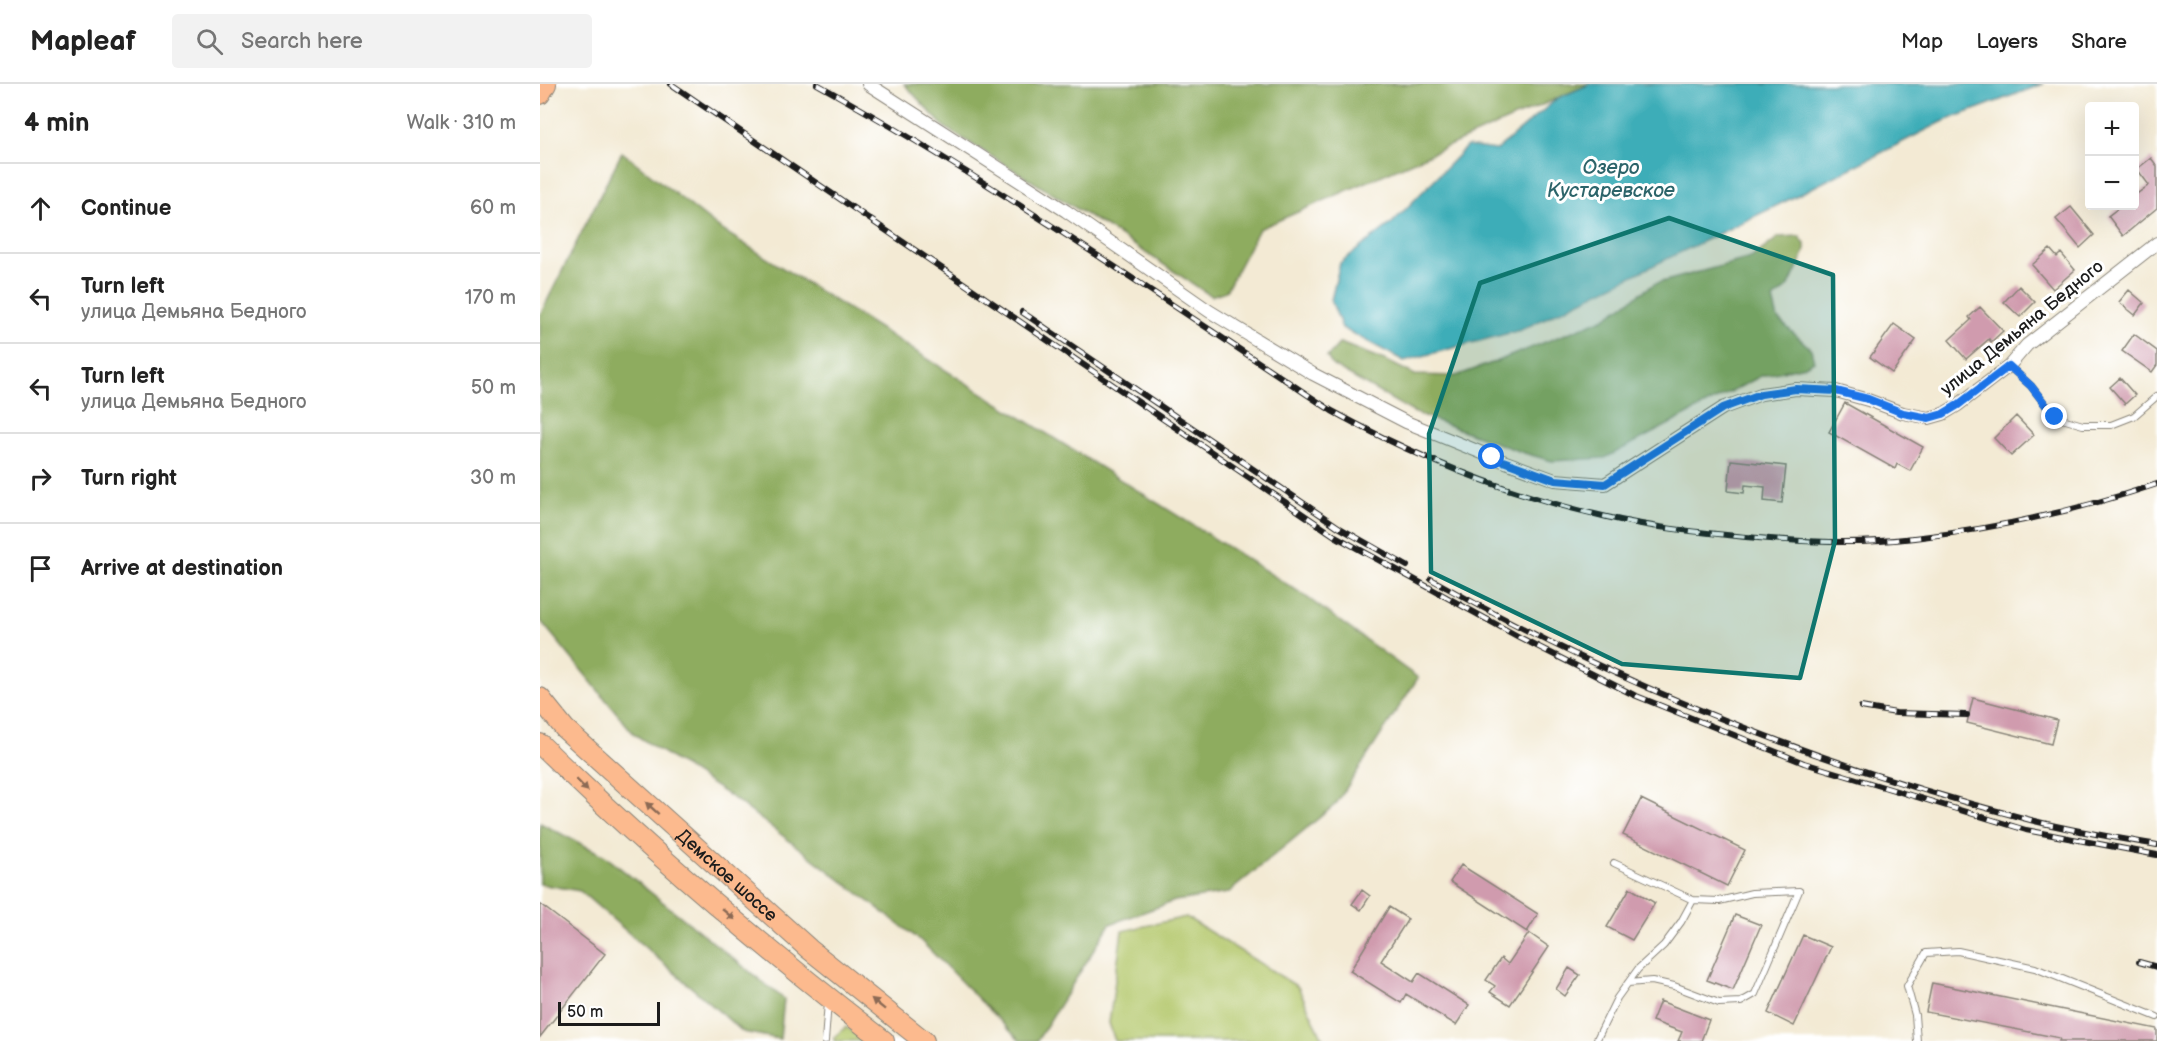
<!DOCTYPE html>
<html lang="en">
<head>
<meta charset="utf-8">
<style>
  :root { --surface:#fff; --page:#f2f2f2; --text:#222; --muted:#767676; --line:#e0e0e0 }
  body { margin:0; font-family:"Balsamiq Sans",sans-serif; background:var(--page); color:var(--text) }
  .controls { position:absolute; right:18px; top:18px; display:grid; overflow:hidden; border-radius:6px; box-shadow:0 6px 24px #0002 }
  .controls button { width:54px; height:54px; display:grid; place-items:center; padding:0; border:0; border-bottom:2px solid var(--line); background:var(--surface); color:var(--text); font:30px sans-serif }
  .scale { position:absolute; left:18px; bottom:15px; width:102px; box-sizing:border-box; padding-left:6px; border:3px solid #1c1c1c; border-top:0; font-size:16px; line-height:21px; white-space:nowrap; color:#1c1c1c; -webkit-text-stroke:4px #fff; paint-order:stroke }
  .stop { position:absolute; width:18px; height:18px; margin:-14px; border:4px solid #1a73e8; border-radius:50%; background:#fff }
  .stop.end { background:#1a73e8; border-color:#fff; box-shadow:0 2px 6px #0008 }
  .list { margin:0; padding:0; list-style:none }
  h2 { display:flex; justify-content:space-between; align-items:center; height:78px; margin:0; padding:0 24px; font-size:26px }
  h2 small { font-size:20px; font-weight:400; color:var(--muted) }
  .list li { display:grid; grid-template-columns:39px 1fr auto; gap:18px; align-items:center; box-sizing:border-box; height:90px; padding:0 24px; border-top:2px solid var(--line) }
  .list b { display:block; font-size:22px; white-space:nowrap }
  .list p { margin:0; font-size:20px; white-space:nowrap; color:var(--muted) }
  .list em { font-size:20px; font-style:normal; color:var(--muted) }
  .icon { flex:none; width:33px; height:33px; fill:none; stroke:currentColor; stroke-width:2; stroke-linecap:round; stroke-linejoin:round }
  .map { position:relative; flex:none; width:1617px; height:957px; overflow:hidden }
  header { display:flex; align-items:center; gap:36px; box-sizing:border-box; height:84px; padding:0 30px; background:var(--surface); border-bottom:2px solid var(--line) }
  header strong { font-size:28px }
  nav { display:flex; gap:33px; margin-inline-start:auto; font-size:21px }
  .search { width:420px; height:54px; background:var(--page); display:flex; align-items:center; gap:15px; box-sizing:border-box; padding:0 21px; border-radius:6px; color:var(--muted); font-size:22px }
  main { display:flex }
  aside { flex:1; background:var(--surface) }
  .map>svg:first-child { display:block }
  .green { fill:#b3c76b; stroke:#687244; stroke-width:1.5 }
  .forest { fill:#8eac5f; stroke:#55643e; stroke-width:1.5 }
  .water { fill:#3dadb8; stroke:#2c646a; stroke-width:1.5 }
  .building { fill:#d09bae }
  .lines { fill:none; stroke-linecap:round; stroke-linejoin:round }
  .service-casing { stroke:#888378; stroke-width:8 }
  .minor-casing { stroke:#888378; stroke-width:14 }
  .primary-casing { stroke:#888378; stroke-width:22 }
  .service { stroke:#fff; stroke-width:6 }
  .minor { stroke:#fff; stroke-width:12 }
  .primary { stroke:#fcba8e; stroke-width:20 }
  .rail-casing { stroke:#1c1c1c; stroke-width:6 }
  .rail { stroke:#fff; stroke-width:4; stroke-dasharray:11; stroke-linecap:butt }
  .oneway { fill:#8c6b55 }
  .route { stroke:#1a73e8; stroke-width:8 }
  .marked { fill:#0f766e; fill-opacity:0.2; stroke:#0f766e; stroke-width:4.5; stroke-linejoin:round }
  .labels { text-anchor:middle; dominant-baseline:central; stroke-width:6; stroke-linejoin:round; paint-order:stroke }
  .street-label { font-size:18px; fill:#1c1c1c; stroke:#fff }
  .water-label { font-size:20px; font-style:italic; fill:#2c646a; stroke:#fff }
</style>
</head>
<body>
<header>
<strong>Mapleaf</strong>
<div class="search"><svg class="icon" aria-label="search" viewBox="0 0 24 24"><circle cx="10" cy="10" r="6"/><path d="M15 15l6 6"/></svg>Search here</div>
<nav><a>Map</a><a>Layers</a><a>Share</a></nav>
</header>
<main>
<aside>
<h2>4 min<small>Walk · 310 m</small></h2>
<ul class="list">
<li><svg class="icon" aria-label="ahead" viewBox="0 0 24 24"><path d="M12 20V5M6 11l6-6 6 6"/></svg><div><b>Continue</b></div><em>60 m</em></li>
<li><svg class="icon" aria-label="left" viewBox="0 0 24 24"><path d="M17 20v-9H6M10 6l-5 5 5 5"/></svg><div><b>Turn left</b><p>улица Демьяна Бедного</p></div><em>170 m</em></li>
<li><svg class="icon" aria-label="left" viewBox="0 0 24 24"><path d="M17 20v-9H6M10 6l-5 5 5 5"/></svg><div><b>Turn left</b><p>улица Демьяна Бедного</p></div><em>50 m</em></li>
<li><svg class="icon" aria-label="right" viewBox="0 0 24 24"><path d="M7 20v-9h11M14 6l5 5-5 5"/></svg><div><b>Turn right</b></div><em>30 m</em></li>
<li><svg class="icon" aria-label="arrive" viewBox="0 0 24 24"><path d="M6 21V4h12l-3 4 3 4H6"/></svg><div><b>Arrive at destination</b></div></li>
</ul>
</aside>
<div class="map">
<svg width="1617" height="957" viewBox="0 0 1617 957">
  <rect width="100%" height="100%" fill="#fff"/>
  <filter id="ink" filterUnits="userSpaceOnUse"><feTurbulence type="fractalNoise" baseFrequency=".0167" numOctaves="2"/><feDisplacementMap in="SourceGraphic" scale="12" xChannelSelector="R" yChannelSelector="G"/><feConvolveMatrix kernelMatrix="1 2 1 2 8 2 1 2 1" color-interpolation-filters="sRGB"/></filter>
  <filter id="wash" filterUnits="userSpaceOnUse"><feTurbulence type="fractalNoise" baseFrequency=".008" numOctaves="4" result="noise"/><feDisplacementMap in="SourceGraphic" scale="24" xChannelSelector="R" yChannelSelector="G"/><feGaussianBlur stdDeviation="1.35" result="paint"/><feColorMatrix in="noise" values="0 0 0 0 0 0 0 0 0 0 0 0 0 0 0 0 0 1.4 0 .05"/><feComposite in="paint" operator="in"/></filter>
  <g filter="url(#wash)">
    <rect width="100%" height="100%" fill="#f3ead4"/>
    <path class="green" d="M 646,833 L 758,903 L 784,957 L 575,957 L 569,939 L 582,847 Z
      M 306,943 L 326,957 L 294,957 L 294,953 Z"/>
    <path class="forest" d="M 364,0 L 1050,0 L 719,145 L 686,207 L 671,212 L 573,147 L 404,43 Z
      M 82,68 L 179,144 L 761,509 L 878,594 L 796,720 L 688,809 L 635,817 L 570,840 L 497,957 L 480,957 L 381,857 L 193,714 L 94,650 L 0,536 L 0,231 Z
      M 1259,152 L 1265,160 L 1265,167 L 1249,202 L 1233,215 L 1238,235 L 1271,265 L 1274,277 L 1265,282 L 1221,292 L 1065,374 L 1012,377 L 984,369 L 873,328 L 793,282 L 787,273 L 800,259 L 847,277 L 875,291 L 916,292 L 960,276 L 1063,235 L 1114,200 L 1211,174 L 1239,153 Z
      M 0,739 L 65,772 L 244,915 L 240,955 L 203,948 L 40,807 L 0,800 Z"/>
    <path class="water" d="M 1050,0 L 1503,0 L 1402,38 L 1246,117 L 981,246 L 864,277 L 802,244 L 791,216 L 800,179 L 853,138 L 927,62 L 956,66 L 1018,14 Z"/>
    <g id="blocks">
      <path class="building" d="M 1611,74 L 1617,82 L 1617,124 L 1583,152 L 1568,132 L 1581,122 L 1594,122 L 1594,112 L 1609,101 L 1597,85 Z
        M 1531,123 L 1554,151 L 1540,164 L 1516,135 Z
        M 1510,165 L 1517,173 L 1521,169 L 1535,186 L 1513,205 L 1492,181 Z
        M 1479,202 L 1495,218 L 1480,233 L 1464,218 Z
        M 1589,206 L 1604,219 L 1595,231 L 1579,218 Z
        M 1440,223 L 1463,247 L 1451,258 L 1449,255 L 1426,275 L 1409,256 L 1431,236 L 1429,233 Z
        M 1354,240 L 1376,256 L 1352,289 L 1330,273 Z
        M 1594,250 L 1617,267 L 1617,281 L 1612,288 L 1582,267 Z
        M 1580,294 L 1595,311 L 1585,320 L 1570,303 Z
        M 1305,319 L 1383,363 L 1370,387 L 1357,380 L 1355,385 L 1289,348 Z
        M 1476,332 L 1494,351 L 1471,372 L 1454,354 Z
        M 1191,376 L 1246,382 L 1242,419 L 1224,417 L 1225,403 L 1205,401 L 1204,409 L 1188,407 Z
        M 1433,614 L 1517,636 L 1511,660 L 1427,639 Z
        M 1101,715 L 1205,766 L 1187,802 L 1083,751 Z
        M 921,781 L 998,830 L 987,848 L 910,798 Z
        M 1090,804 L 1115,819 L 1092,856 L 1067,843 Z
        M 822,806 L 830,812 L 821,826 L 812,820 Z
        M 0,820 L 65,870 L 0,953 Z
        M 849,823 L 868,835 L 841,877 L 873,898 L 879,889 L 929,921 L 916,941 L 866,910 L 861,919 L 810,887 Z
        M 1195,831 L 1221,841 L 1193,906 L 1167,896 Z
        M 989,849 L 1009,863 L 970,921 L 950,908 L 955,902 L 946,896 L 961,874 L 968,880 Z
        M 1263,851 L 1291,863 L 1254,942 L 1228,929 Z
        M 1029,884 L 1040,891 L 1025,912 L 1016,905 Z
        M 1392,899 L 1617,945 L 1617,957 L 1519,957 L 1520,954 L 1386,928 Z
        M 1120,917 L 1169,936 L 1161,957 L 1138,957 L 1142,948 L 1112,937 Z"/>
    </g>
  </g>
  <g filter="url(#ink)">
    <use href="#blocks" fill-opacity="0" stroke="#888378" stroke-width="1.5"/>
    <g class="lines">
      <defs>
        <path id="service" d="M 1469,282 L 1491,302 L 1515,333 L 1543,341 L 1571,341 L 1594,332 L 1617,312
          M 1088,899 L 1112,897 L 1134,902 L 1179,919 L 1201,918 L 1215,910 L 1259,807 L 1212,809 L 1179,817 L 1153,816
          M 285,957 L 288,918
          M 1056,957 L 1077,914 L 1098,885 L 1124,861 L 1141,838 L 1153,816 L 1074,779
          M 1377,957 L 1375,931 L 1367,902 L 1386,869 L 1418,867 L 1495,884 L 1617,933"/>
        <path id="minor" d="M 328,0 L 526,127 L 669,227 L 773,290 L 866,338 L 952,373 L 1015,396 L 1065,400 L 1183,324 L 1221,310 L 1256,305 L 1296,307 L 1328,316 L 1363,329 L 1389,334 L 1403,330 L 1418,321 L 1469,282 L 1487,261 L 1617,159"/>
        <g id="primary">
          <path d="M 0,10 L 6,0"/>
          <path id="s1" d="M 0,614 L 25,645 L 269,865 L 384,957"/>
          <path d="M 0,660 C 108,766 224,864 344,957"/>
        </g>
      </defs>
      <use href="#service" class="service-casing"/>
      <use href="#minor" class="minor-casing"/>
      <use href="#primary" class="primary-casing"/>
      <use href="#service" class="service"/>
      <use href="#minor" class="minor"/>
      <use href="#primary" class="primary"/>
      <defs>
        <path id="rail" d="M 131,0 L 795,452 L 979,553 L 1094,611 L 1264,679 L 1486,746 L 1617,771
          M 277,0 C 455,99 623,215 792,327 C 879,375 970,411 1067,433 C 1112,444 1159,448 1206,453 C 1261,458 1318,461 1374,454 C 1455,445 1539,426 1617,400
          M 482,228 L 800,444 L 867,482
          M 891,495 C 1078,601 1276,680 1483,734 C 1527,746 1573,753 1617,761
          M 1321,623 L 1356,629 L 1427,631
          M 1599,878 L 1617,883"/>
      </defs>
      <use href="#rail" class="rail-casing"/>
      <use href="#rail" class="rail"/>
    </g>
    <defs><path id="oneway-solid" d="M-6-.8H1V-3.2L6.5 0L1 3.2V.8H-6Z" transform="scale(1.5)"/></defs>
    <g class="oneway">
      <use href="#oneway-solid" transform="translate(42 701) rotate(45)"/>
      <use href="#oneway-solid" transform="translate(112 724) rotate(-138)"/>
      <use href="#oneway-solid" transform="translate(188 830) rotate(40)"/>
      <use href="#oneway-solid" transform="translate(338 920) rotate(-141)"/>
    </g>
  </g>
  <g class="lines" filter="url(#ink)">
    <path class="route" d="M 952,373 L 1015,396 L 1065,400 L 1183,324 L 1221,310 L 1256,305 L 1296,307 L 1328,315 L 1363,329 L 1389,334 L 1403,330 L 1418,321 L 1469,282 L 1491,302 L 1515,333"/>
  </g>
  <path class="marked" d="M 1129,134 L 1293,191 L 1295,457 L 1260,594 L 1082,580 L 891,488 L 889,350 L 940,199 Z"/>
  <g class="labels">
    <g class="street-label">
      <text transform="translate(1482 244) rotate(-39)">улица Демьяна Бедного</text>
      <text stroke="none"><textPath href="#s1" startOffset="258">Демское шоссе</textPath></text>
    </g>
    <g class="water-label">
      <text x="1071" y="84">Озеро<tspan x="1071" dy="23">Кустаревское</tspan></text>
    </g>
  </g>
</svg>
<div class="controls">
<button>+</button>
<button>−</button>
</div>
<div class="scale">50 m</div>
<div class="stop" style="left:952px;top:373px"></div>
<div class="stop end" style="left:1515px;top:333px"></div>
</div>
</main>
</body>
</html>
